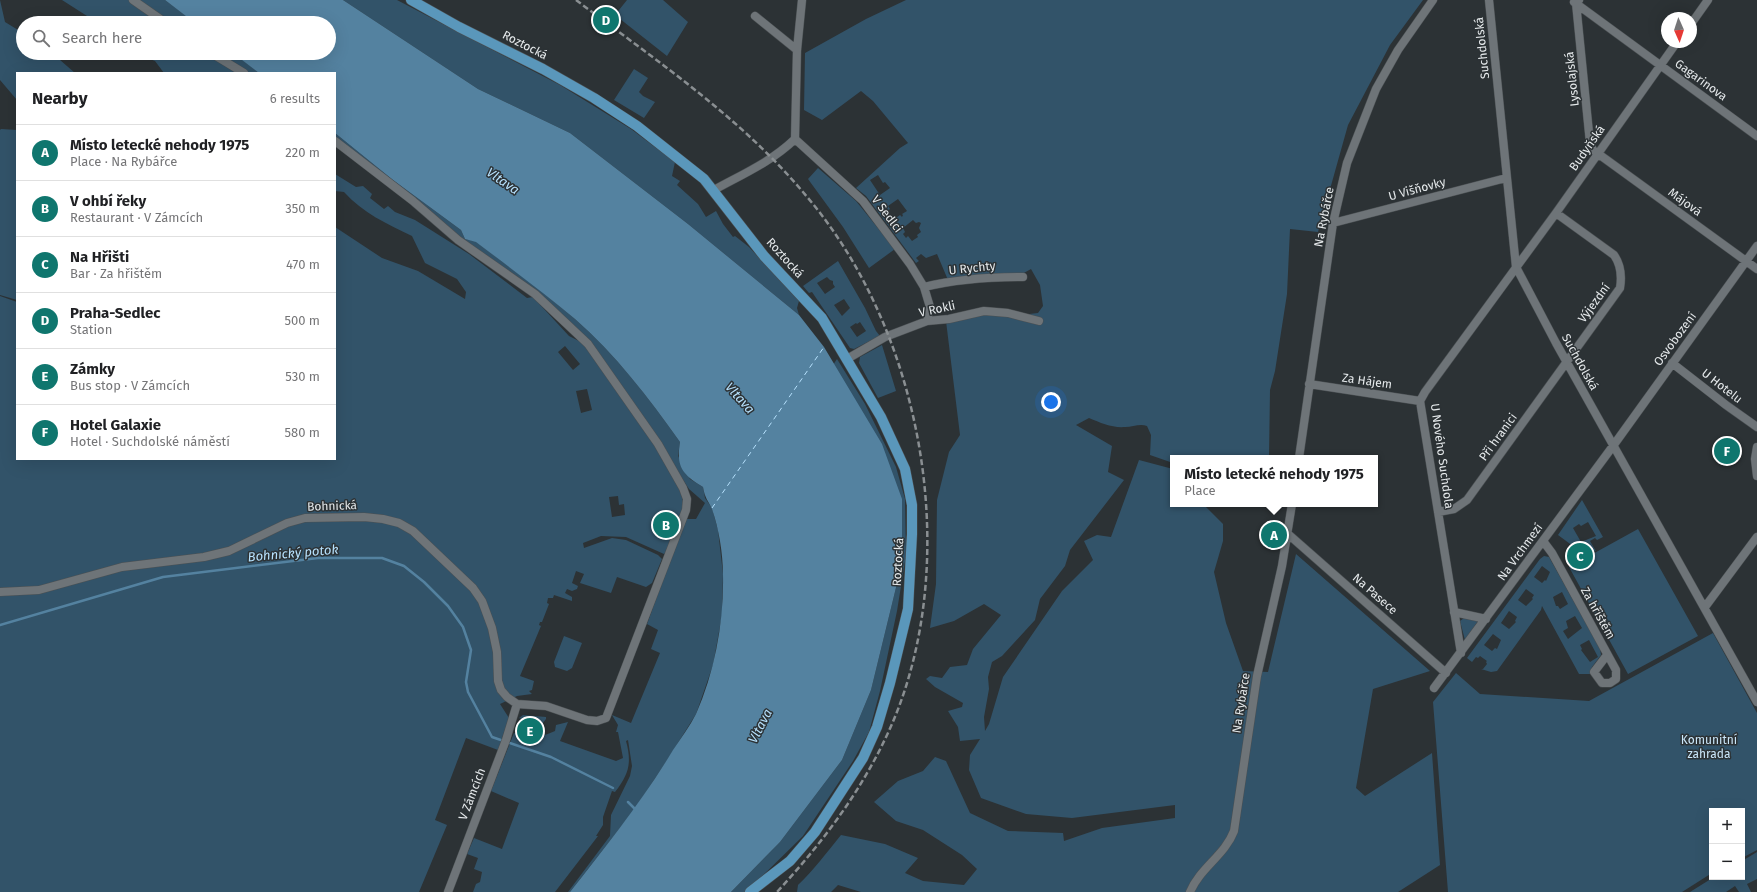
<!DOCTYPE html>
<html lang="en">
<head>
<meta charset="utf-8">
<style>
  :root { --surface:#fff; --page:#f2f2f2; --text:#202124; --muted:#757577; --line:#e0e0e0; --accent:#0f766e }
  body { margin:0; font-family:"Fira Sans",sans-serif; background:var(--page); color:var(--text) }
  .controls { position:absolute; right:12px; bottom:12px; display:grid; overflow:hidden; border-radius:0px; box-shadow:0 4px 16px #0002 }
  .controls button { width:36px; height:36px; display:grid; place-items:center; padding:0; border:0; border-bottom:1px solid var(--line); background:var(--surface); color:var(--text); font:20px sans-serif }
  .compass { position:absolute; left:1661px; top:12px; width:36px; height:36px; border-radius:50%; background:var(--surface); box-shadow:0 4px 16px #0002; rotate:177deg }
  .you { position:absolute; left:1051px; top:402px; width:14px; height:14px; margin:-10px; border:3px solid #fff; border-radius:50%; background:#1a73e8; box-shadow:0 0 0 6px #1a73e833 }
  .badge { display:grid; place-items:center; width:26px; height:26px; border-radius:50%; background:var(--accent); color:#fff; font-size:13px; font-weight:700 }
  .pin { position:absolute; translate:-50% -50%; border:2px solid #fff; box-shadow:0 1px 4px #0006 }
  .popup { position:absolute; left:1170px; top:455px; width:208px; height:52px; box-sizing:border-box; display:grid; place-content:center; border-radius:0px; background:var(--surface); filter:drop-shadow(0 1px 3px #0005); font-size:13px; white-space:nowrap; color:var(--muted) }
  .popup b { font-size:15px; color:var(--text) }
  .popup::after { content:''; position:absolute; left:50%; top:100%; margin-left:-8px; border:8px solid transparent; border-top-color:var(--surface) }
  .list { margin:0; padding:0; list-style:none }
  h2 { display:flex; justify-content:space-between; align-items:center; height:52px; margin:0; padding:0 16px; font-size:17px }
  h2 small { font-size:13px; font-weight:400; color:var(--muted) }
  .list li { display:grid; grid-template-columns:26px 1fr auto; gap:12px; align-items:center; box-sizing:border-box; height:56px; padding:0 16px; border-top:1px solid var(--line) }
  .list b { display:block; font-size:15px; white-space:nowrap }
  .list p { margin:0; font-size:13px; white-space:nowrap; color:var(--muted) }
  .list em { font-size:13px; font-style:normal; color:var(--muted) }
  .icon { flex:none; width:22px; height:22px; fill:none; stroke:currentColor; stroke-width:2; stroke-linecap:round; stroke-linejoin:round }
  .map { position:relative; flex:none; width:1757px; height:892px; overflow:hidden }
  .search { position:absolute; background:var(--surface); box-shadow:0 4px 16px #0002; left:16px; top:16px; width:320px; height:44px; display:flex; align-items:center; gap:10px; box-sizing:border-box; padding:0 14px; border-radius:22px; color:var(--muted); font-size:15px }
  .panel { position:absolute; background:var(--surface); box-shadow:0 4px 16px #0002; left:16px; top:72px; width:320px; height:388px; border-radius:0px }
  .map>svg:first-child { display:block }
  .green { fill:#325369; fill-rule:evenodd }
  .water { fill:#5482a0 }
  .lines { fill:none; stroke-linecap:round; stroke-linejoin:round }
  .stream { stroke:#5482a0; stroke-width:2.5 }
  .ferry { stroke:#b6e1fd; stroke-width:1; stroke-dasharray:5 4; stroke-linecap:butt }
  .minor-casing { stroke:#4b5053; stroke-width:9 }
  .major-casing { stroke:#4b5053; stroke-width:11 }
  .minor { stroke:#6e7478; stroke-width:8 }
  .major { stroke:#5a97bb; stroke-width:10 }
  .rail { stroke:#8a8f92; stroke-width:2.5; stroke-dasharray:6 3; stroke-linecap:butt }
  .labels { text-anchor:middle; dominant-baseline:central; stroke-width:3; stroke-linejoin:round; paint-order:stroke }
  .street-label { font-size:12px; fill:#e6eaec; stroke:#2c3235 }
  .park-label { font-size:12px; fill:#cae6f9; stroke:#2c3235 }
  .water-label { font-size:13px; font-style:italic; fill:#b6e1fd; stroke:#2c3235 }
</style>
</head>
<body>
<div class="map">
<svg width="1757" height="892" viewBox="0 0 1757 892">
  <rect width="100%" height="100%" fill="#2c3235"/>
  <path class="green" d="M 0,0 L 5,22 L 23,33 L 23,53 L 52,53 L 75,73 L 17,73 L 17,100 L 0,80 Z
    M 62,0 L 131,0 L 162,23 L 98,23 Z
    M 136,0 L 165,0 L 196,23 L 170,23 Z
    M 343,0 L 397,0 L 560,85 L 631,129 L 675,162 L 672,176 L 680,181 L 677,185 L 698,204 L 706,217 L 716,211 L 723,224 L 733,237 L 735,236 L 749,247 L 799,301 L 797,308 L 799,315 L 688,224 L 570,133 L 478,89 Z
    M 627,0 L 663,0 L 688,22 L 667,56 L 615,15 Z
    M 906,0 L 1423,0 L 1390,45 L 1348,125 L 1318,232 L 1290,229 L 1287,294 L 1275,371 L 1270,390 L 1269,458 L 1173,458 L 1173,463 L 1150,455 L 1151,435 L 1147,426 C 1140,423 1133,427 1125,427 C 1112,428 1101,423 1089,418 L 1076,425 L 1112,446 L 1108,472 L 1124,480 L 1070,550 L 1065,566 L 1040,599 L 1035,620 L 1002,656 L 992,662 L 988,677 L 989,689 L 984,717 L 985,731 L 989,724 L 1003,677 L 1062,591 L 1093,560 L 1084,541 L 1097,535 L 1111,537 L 1139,460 L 1173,469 L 1173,504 L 1205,504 L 1204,505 L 1223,524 L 1223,541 L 1214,572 L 1226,623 L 1243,671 L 1268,672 L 1296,554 L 1430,671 L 1373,689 L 1356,788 L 1365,796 L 1432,753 L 1440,865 L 1398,892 L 861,892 L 838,885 L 831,892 L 797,892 L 798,885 C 814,870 827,852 841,835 L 885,844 L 918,858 L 905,873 L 923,881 L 964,885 L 977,869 L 962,855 L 923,830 L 896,821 L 874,802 L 898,781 L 923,771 L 935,757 L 946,761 L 970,813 L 1008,831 L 1063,833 L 1064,841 L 1102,828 L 1175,818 L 1175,805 L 1072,818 L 1026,814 L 981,798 L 969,770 L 970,755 L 980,739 L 960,741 L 958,727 L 948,711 L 962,707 L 963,703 L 935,687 L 926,679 L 930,676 L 942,678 L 950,667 L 967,665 L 973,649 L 1001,615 L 984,604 L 954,621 L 930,628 L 936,584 L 937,500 L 949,452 L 960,435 L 946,321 L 992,313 L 1011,316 L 1038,313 L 1043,306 L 1040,285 L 1031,269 L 1022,274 L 948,280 L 937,254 L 926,258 L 921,254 L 916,258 L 919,261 L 916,263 L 866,196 L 856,188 L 900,148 L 908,143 L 873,101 L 861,91 L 822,120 L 804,110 L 805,53 L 866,19 ZM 878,175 L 883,183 L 885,182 L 890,188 L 880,195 L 870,180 ZM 898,199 L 907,211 L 902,214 L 903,215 L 902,217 L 900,215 L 896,218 L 894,216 L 890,218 L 886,212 L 890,209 L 888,206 ZM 913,220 L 916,223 L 919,222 L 921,223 L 919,228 L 921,232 L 917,235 L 918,237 L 912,241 L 908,236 L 906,238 L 903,234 L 905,232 L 903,228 Z
    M 135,53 L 207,53 L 237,73 L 164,73 L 155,61 Z
    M 215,53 L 234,53 L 259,73 L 248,73 Z
    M 634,69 L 648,78 L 639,92 L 643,96 L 655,102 L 644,118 L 614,100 Z
    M 1,129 L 17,130 L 17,300 L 0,295 L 0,130 Z
    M 335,133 L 393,180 L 461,230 L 465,239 L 476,241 C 509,267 543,292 575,319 C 616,355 648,397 680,442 L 678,456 L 690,479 L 703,487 L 705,498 L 712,508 L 718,530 L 723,574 L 722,615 L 713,665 L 696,714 L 666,762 L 634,810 L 570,892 L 568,892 L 610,836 L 611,815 L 630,776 L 632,766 L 628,740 L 626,741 C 632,763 629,774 615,792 L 612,791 L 603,817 L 603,825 L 596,836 L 598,836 L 555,892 L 473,892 L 476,884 L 480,882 L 482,872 L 474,869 L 478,858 L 467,854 L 474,838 L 502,849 L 519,803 L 491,791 L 514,733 C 530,739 540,738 555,731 L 556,725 L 568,722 L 560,741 L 616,761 L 623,758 L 618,732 L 616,732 L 618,725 L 612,715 L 631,723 L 660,653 L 651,649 L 658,630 L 647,624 L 685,519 L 696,519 L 705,503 L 689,489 L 661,446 L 590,343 L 335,139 Z
    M 818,168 L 856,201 L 895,249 L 869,268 L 843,227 L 808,179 Z
    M 335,174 L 356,187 L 363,186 L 372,194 L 370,198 L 384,209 L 388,206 L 395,212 L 415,220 L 469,254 L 527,298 L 533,297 L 569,336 L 581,342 L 590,350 C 615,386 640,420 662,458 C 671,474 683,489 684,508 L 666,553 L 664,554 L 626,537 L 601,536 L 583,543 L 584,548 L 612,538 L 626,540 L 658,555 L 662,559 L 652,583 L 646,587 L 617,577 L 611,593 L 580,583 L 584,574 L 576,571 L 572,583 L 578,586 L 577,589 L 572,591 L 567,589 L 565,593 L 572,597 L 572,601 L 554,595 L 553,598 L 548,598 L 547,603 L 549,604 L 542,622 L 540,622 L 539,625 L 541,626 L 520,676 L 534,681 L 532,690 L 529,691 L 532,694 L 517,696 L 500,704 L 509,718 L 498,750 L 466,738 L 435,820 L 447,825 L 419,892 L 0,892 L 0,296 L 17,302 L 17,459 L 335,459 L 335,227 L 382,258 L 418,271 L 465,299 L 466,292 L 457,279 L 425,263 L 412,236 C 387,224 363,213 344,192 L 335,191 ZM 565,346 L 580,364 L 573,370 L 558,352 ZM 587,389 L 592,410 L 581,413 L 576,391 ZM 618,496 L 619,505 L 624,504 L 625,515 L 612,517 L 609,497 Z
    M 838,261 L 865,308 L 876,331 L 880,336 L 854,349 L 850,348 L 812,292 L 809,293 L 803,286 ZM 827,277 L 830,280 L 833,281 L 833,284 L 835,287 L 825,294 L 817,283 ZM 844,299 L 850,308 L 842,316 L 834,305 ZM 860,322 L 866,331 L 857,337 L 850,327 L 856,323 L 857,324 Z
    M 882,345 L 896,391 L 878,398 L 859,363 L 860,357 Z
    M 837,359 L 865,404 L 896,467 L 905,499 L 906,555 L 897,611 L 880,691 L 869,732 L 853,761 L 803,836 L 746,892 L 731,892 L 780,842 L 842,760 L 871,690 L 902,563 L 833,365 Z
    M 1582,500 L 1603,537 L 1597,540 L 1595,538 L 1590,541 L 1596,551 L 1577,549 L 1558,535 ZM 1588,522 L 1596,536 L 1581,542 L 1573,528 L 1579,524 L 1581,526 Z
    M 1638,529 L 1698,636 L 1628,674 L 1569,567 Z
    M 1544,556 L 1549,557 L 1600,648 L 1601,655 L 1592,667 L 1590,674 L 1579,674 L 1542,606 L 1541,610 L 1497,671 L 1491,672 L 1481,669 L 1483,669 L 1487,664 L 1486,662 L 1487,661 L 1480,656 L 1478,658 L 1476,657 L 1472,662 L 1467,658 L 1540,559 ZM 1542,566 L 1550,572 L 1546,581 L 1545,580 L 1542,583 L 1534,577 ZM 1526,589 L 1534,595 L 1532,598 L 1533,599 L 1526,606 L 1518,600 ZM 1562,592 L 1568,604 L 1560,609 L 1558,606 L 1556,606 L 1553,597 ZM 1509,611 L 1517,617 L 1515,621 L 1516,622 L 1509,629 L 1501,623 ZM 1575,616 L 1582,628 L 1568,639 L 1563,631 L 1568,628 L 1566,621 ZM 1493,634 L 1501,640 L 1497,649 L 1495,648 L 1492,651 L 1484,645 ZM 1589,640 L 1598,657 L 1590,662 L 1581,650 L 1582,649 L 1580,645 Z
    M 1464,618 L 1478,621 L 1465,640 L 1460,621 Z
    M 1713,633 L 1757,713 L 1757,850 L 1742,858 L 1742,811 L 1712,811 L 1712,873 L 1682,892 L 1448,892 L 1433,702 L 1456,673 L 1480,694 L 1589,701 Z
    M 564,636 L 582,643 L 572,668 L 567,671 L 555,667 L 554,662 Z
    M 523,715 L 546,717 L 546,719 L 542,724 L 535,724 L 519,718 Z
    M 1757,852 L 1757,879 L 1747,884 L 1751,892 L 1739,892 L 1735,886 L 1726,892 L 1690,892 L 1714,877 L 1742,877 L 1742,861 Z"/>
  <path class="water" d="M 165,0 L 343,0 L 478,89 L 570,133 L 688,224 L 799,315 L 824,347 L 882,444 L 902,499 L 902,563 L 871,690 L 842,760 L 780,842 L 731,892 L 570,892 C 606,846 643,800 673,750 C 681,738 690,726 696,714 C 715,671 724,621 723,575 C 723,554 719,529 712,509 C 708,500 705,499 703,487 C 682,474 676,467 680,442 C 648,397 616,355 575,319 C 543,292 509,267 476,242 L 465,239 L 461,230 L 393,180 L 335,133 L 335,73 L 259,73 L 233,53 L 329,53 L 329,23 L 195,23 Z"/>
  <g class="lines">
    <path class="stream" d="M 0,625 L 163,577 L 318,558 L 382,558 L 404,566 L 424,582 L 448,606 L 463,627 L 471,650 L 466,682 L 468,692 L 492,737 L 551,757 L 613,788
      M 628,802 L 637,811"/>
    <path class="ferry" d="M 712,508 L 824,347"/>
    <defs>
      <path id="minor" d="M 133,0 L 166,23
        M 802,0 L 797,50 L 795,139 L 863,201 L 910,264 L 924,287 L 930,307 L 927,321
        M 1489,0 L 1516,267 L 1556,343 L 1757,702
        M 1579,0 L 1576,3 L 1590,143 L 1593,150 L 1757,269
        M 1574,2 L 1757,136
        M 755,16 L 797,50
        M 1691,24 L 1708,0
        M 211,53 L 244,73
        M 714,190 C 743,174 771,162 795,139
        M 1333,223 L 1506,178
        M 924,287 C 957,279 989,277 1023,277
        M 847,359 L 885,337 L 927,321 L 949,319 L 984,311 L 1008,313 L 1039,321
        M 1672,363 L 1726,405 L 1757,427
        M 1309,384 L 1420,401
        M 1757,447 L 1755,459 L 1757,476
        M 1299,458 L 1333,223 L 1347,163 L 1376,89 L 1398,50 L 1433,0
        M 1438,512 L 1454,509 L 1467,500 L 1620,288 C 1622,276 1621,265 1614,255 L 1556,213
        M 1288,534 L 1446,673
        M 1543,541 L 1552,553 L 1616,670 L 1616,679 L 1610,683 L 1602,683 L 1594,672 L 1607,655
        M 0,592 L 39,590 L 122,567 L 204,557 L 229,551 L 287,523 L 305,518 L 364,517 L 383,519 L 399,523 L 413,531 L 473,588 L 482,601 L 492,628 L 497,652 L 498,681 L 501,690 L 507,697 L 517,704 L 546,706 L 587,720 L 597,721 L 606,718 L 686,510 L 687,499 L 683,488 L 658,444 L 588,344 L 535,294 L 458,240 L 413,201 L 335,141
        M 1705,607 L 1757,537
        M 1454,612 L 1486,619
        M 1461,653 L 1420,401 L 1425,392 L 1556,213 L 1677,42
        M 1434,688 L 1613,446 L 1757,246
        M 448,892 L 506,740 L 517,704
        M 1190,892 C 1200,868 1225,855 1234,831 L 1257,676 L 1282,566 L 1292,504"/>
      <path id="major" d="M 411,0 L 459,27 L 543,69 L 594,98 L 637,126 L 704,179 L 764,256 L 822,318 L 881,417 L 905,469 L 912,505 L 912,534 L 908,609 L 890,683 L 877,727 L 863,758 L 815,832 L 790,861 L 750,892"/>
    </defs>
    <use href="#minor" class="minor-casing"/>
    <use href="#major" class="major-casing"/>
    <use href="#minor" class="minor"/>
    <use href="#major" class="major"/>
    <path class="rail" d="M 576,0 C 657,61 743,119 808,198 C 923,334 963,559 892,724 C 864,788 824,841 777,892"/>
  </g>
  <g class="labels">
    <g class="street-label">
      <text transform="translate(525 45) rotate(27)">Roztocká</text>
      <text transform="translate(1482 48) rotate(-96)">Suchdolská</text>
      <text transform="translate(1572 79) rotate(-96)">Lysolajská</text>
      <text transform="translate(1701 80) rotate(36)">Gagarinova</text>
      <text transform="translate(1587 148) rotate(-55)">Budyňská</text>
      <text transform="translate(1417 189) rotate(-15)">U Višňovky</text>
      <text transform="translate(1685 202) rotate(36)">Májová</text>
      <text transform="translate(887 214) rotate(53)">V Sedlci</text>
      <text transform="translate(1324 217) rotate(-79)">Na Rybářce</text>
      <text transform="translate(785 258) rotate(48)">Roztocká</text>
      <text transform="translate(972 268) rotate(-6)">U Rychty</text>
      <text transform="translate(1594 303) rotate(-54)">Výjezdní</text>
      <text transform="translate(937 309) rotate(-12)">V Rokli</text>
      <text transform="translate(1675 339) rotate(-54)">Osvobození</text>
      <text transform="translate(1580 362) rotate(61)">Suchdolská</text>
      <text transform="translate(1367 381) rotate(8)">Za Hájem</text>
      <text transform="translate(1722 386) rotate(38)">U Hotelu</text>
      <text transform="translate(1498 437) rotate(-54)">Při hranici</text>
      <text transform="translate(1442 456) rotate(82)">U Nového Suchdola</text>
      <text transform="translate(332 506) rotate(-2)">Bohnická</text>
      <text transform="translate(1520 552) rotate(-54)">Na Vrchmezí</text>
      <text transform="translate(898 562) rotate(-87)">Roztocká</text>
      <text transform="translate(1375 594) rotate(41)">Na Pasece</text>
      <text transform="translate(1598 613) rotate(61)">Za hřištěm</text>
      <text transform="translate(1241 703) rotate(-81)">Na Rybářce</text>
      <text transform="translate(472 794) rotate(-69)">V Zámcích</text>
    </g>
    <g class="park-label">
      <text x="1709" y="740">Komunitní<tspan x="1709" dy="14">zahrada</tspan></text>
    </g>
    <g class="water-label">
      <text transform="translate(503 181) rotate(34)">Vltava</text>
      <text transform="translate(740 398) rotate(48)">Vltava</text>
      <text transform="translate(293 553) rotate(-5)">Bohnický potok</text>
      <text transform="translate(760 726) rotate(-63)">Vltava</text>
    </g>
  </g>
</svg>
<div class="controls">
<button>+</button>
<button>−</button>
</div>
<svg class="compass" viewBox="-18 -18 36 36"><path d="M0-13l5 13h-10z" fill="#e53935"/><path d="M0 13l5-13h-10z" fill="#757577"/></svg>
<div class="you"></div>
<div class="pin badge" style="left:1274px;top:535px">A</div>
<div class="popup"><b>Místo letecké nehody 1975</b>Place</div>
<div class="pin badge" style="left:666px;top:525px">B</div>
<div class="pin badge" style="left:1580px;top:556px">C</div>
<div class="pin badge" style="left:606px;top:20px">D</div>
<div class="pin badge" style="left:530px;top:731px">E</div>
<div class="pin badge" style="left:1727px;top:451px">F</div>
<div class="search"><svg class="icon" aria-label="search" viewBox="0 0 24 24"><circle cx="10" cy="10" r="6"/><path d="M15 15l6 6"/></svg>Search here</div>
<section class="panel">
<h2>Nearby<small>6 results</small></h2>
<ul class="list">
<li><span class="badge">A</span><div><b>Místo letecké nehody 1975</b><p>Place · Na Rybářce</p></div><em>220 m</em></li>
<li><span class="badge">B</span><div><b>V ohbí řeky</b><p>Restaurant · V Zámcích</p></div><em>350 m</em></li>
<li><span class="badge">C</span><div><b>Na Hřišti</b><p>Bar · Za hřištěm</p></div><em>470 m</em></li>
<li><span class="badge">D</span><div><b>Praha-Sedlec</b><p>Station</p></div><em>500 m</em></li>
<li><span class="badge">E</span><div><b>Zámky</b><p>Bus stop · V Zámcích</p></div><em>530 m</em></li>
<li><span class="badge">F</span><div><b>Hotel Galaxie</b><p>Hotel · Suchdolské náměstí</p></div><em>580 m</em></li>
</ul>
</section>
</div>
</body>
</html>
